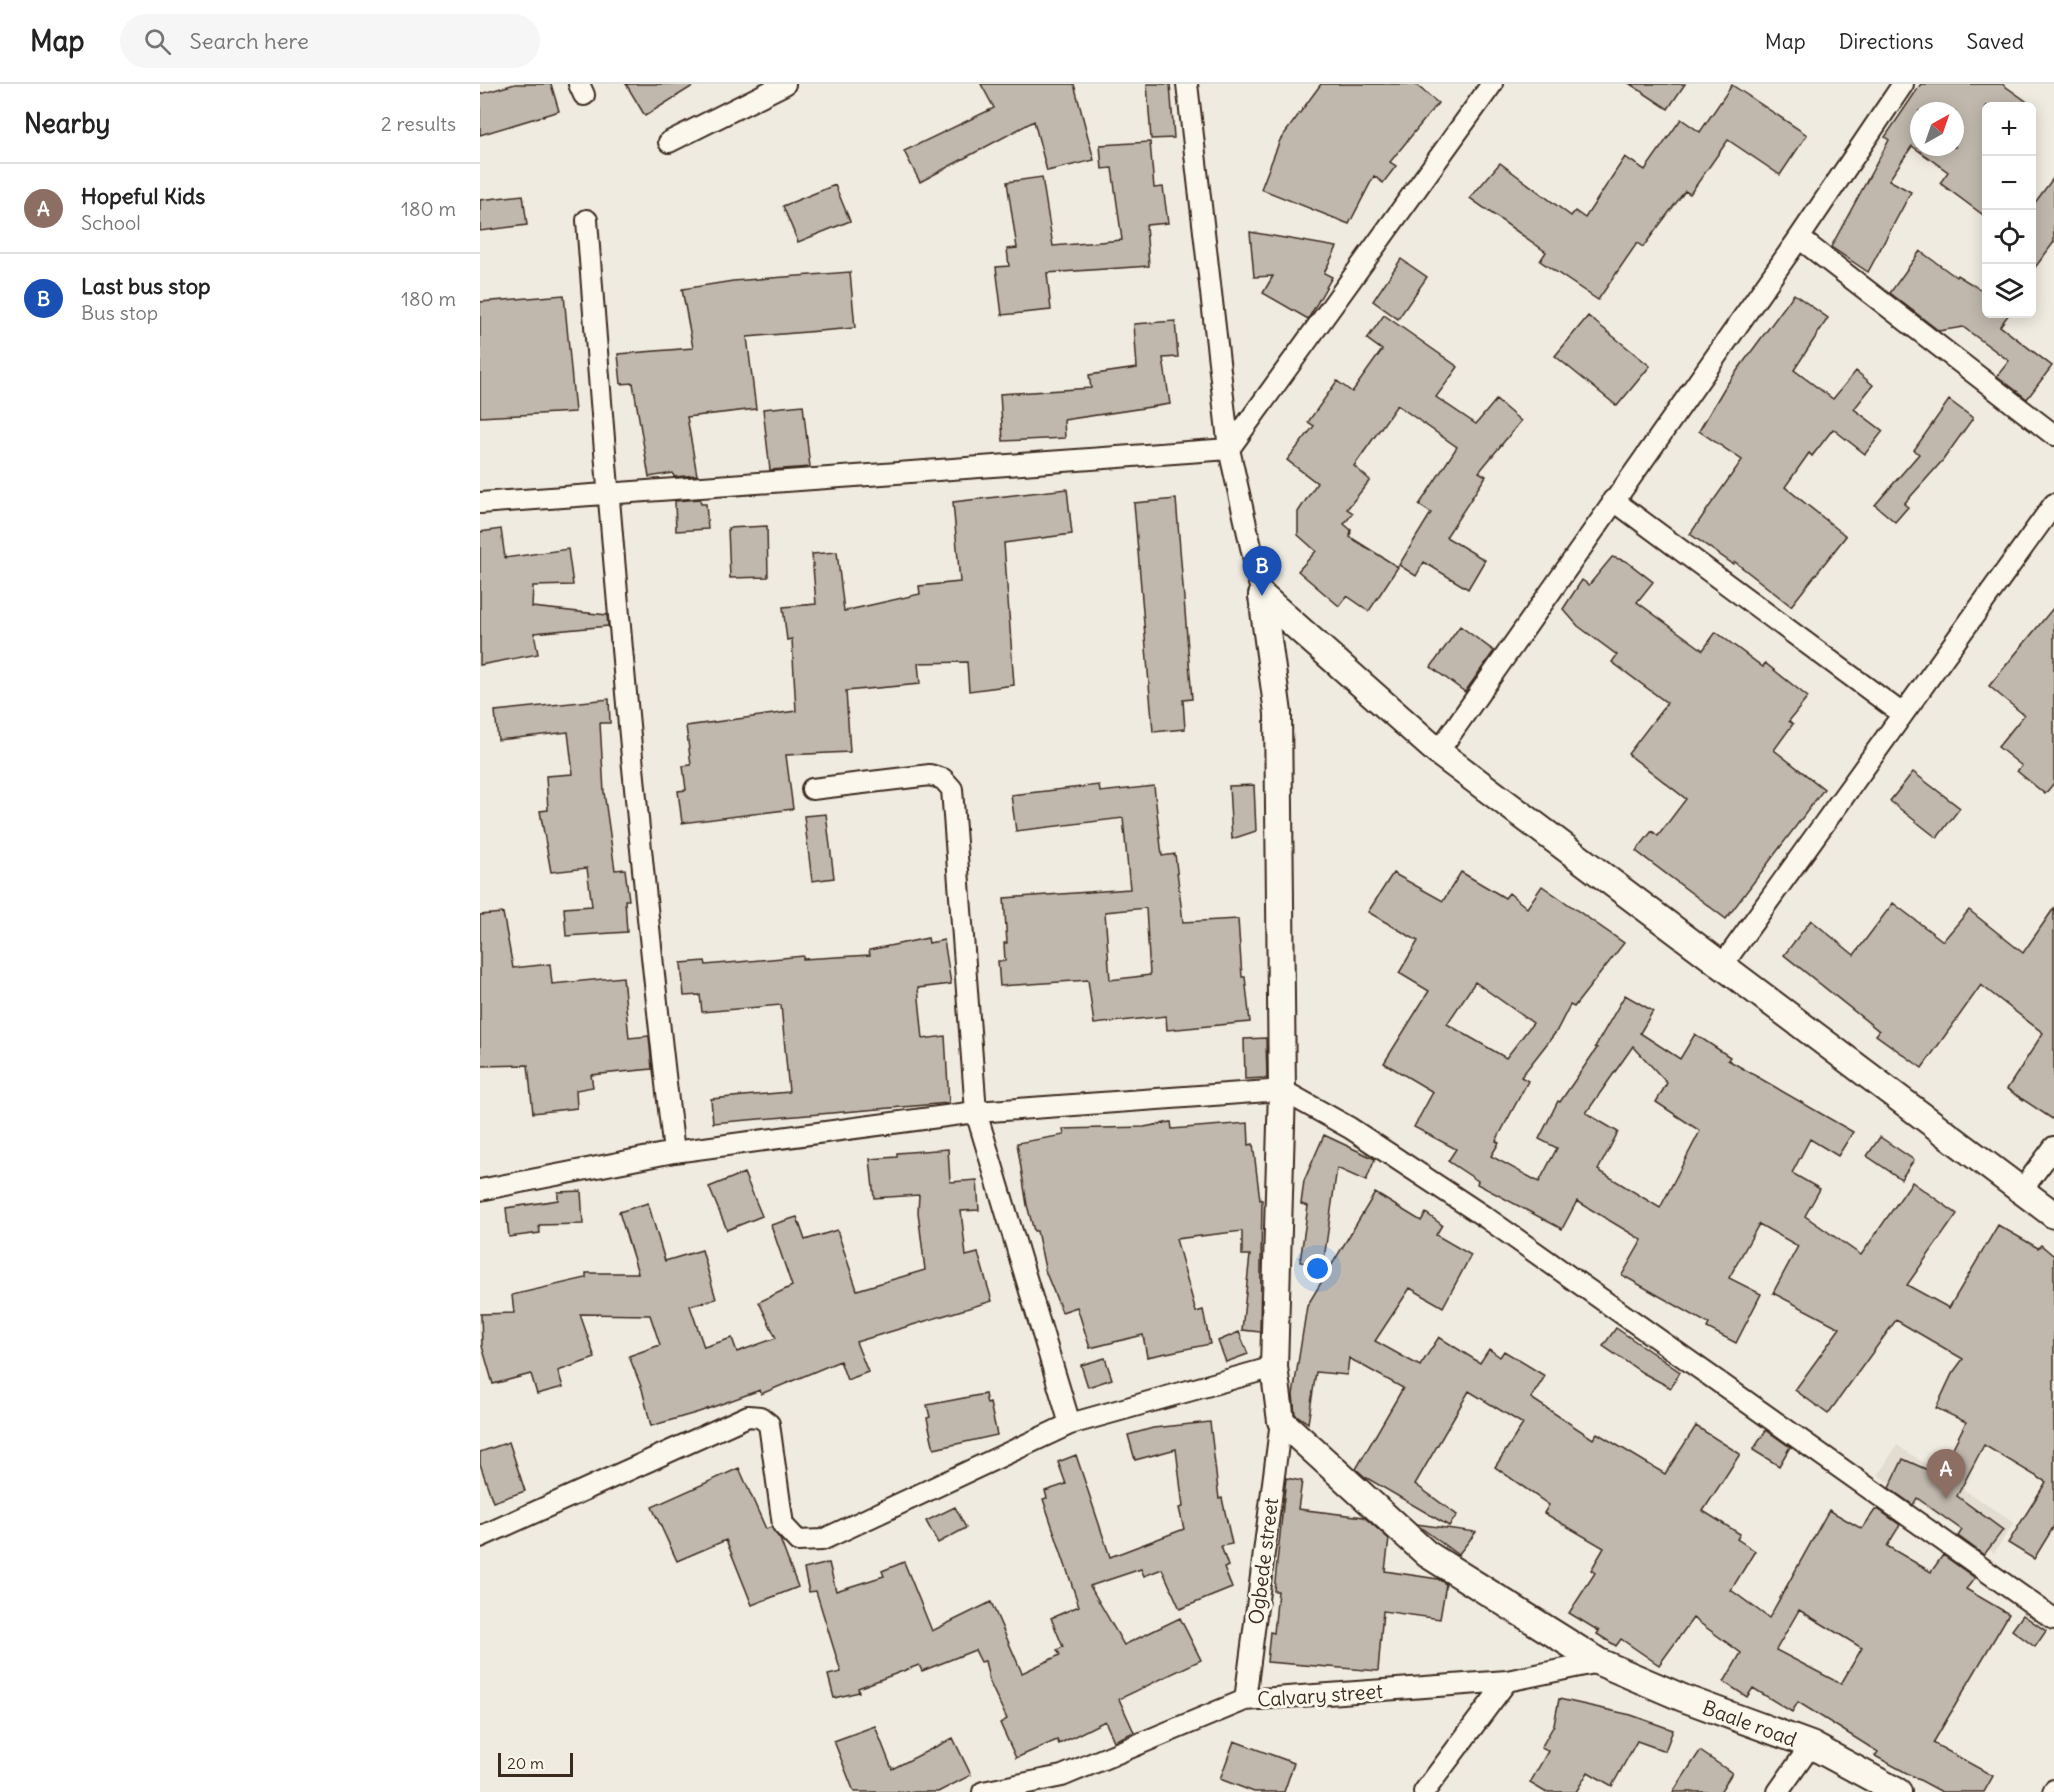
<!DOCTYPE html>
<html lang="en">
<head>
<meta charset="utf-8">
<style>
  :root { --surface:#fff; --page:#f6f6f6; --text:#222; --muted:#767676; --line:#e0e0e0; --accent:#3b2a1e }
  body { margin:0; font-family:Delius,sans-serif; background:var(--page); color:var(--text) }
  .controls { position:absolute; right:18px; top:18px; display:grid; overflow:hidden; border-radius:9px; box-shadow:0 3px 15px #0003 }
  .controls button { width:54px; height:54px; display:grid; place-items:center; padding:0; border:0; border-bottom:2px solid var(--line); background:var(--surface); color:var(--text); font:30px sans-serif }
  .compass { position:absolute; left:1430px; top:18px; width:54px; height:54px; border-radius:50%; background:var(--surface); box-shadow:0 3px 15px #0003; rotate:40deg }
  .scale { position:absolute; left:18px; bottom:15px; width:75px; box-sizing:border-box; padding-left:6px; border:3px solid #3b2a1e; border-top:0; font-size:16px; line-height:21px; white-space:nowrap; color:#3b2a1e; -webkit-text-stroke:4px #fbf7ec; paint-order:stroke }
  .you { position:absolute; left:838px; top:1185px; width:21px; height:21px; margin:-15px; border:4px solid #fff; border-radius:50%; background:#1a73e8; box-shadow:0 0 0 9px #1a73e833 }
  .badge { display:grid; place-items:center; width:39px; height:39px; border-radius:50%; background:var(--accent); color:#fff; font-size:20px; font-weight:700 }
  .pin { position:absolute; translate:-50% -50px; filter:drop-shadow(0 2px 3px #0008) }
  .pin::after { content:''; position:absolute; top:32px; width:21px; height:18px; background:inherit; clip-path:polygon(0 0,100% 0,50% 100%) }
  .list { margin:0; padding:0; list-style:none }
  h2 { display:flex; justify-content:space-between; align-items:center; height:78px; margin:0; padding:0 24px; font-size:26px }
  h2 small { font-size:20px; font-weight:400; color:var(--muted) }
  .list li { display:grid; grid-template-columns:39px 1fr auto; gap:18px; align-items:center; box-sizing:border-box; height:90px; padding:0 24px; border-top:2px solid var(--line) }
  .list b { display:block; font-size:22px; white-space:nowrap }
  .list p { margin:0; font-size:20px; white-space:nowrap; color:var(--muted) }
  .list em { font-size:20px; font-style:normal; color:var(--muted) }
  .icon { flex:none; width:33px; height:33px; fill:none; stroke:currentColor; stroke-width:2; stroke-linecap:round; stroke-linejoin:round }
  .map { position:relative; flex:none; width:1574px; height:1708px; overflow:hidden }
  header { display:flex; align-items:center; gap:36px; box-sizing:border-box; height:84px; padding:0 30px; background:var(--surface); border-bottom:2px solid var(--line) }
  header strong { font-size:28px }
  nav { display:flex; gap:33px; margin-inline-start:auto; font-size:21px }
  .search { width:420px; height:54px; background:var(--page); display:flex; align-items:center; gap:15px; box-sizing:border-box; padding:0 21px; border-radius:33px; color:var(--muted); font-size:22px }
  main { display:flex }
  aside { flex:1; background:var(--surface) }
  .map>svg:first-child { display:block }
  .built { fill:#e2dcd1 }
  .building { fill:#c0b8ad; stroke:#3b2a1e; stroke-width:1.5; fill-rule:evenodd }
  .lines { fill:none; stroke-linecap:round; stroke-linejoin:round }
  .minor-casing { stroke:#3b2a1e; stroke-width:24 }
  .tertiary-casing { stroke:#3b2a1e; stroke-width:30 }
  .minor { stroke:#fbf7ec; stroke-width:20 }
  .tertiary { stroke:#fbf7ec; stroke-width:26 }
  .labels { text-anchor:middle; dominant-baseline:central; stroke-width:6; stroke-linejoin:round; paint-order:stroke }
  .street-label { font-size:20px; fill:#3b2a1e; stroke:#fbf7ec }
</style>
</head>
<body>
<header>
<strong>Map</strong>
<div class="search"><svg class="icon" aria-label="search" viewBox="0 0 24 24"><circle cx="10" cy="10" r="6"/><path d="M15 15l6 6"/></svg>Search here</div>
<nav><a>Map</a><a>Directions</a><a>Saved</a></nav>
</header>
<main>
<aside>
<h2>Nearby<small>2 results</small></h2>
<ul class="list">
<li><span class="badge" style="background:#8d6e63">A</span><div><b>Hopeful Kids</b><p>School</p></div><em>180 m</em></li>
<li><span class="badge" style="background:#1a4fb4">B</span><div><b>Last bus stop</b><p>Bus stop</p></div><em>180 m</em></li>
</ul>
</aside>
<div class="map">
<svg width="1574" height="1708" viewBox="0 0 1574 1708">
  <rect width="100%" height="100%" fill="#f0ebe0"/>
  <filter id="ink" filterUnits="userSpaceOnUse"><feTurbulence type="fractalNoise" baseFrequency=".0167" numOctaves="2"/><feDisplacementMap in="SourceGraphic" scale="12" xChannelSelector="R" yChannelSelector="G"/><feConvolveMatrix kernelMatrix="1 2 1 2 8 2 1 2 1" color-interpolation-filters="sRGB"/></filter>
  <g filter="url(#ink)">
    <path class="built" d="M 1417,1361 L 1534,1439 L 1514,1469 L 1398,1391 Z"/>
    <path class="building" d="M 35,0 L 71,0 L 79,27 L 0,51 L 0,10 Z
      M 146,0 L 216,0 L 165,32 Z
      M 501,0 L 594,0 L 614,76 L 567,87 L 554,37 L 440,98 L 424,67 L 514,24 Z
      M 667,0 L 690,0 L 694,54 L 671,55 Z
      M 841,0 L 935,0 L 958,19 L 910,78 L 916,82 L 903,99 L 894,92 L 869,140 L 781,105 L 800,56 Z
      M 1150,0 L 1205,0 L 1188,25 Z
      M 1441,0 L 1522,0 L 1553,22 L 1506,22 L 1506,133 L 1460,99 L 1468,88 L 1432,62 L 1409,96 L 1431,108 L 1388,188 L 1351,163 L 1409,56 L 1405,53 ZM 1439,27 L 1475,27 L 1475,63 L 1439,63 Z
      M 1252,1 L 1327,51 L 1300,91 L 1248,56 L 1210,110 L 1205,107 L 1163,163 L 1157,159 L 1118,216 L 1060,177 L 1066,168 L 990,114 L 1020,79 L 1091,132 L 1095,127 L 1105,134 L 1145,73 L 1165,86 L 1201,35 L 1220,48 Z
      M 670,58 L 674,104 L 683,103 L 688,139 L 666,141 L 669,182 L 567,189 L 571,226 L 522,231 L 516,183 L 529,182 L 527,165 L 537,164 L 527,98 L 562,93 L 573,162 L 642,156 L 632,84 L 622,85 L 620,61 Z
      M 1574,93 L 1574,158 L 1551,189 L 1551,124 Z
      M 355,101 L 370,137 L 318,158 L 303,122 Z
      M 43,111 L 47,141 L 0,147 L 0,116 Z
      M 770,148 L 857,163 L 844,189 L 852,193 L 828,235 L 783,209 L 793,192 L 774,193 Z
      M 1440,167 L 1476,193 L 1477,191 L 1506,209 L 1506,230 L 1529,230 L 1520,242 L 1572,282 L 1547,315 L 1517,292 L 1529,277 L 1483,243 L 1459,247 L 1410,209 Z
      M 921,175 L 947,193 L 918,235 L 893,217 Z
      M 370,188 L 375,244 L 267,253 L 276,325 L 207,333 L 217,391 L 194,393 L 193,389 L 169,393 L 153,299 L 141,300 L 138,270 L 213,264 L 202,205 L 253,197 Z
      M 1314,210 L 1348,234 L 1314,286 L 1353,315 L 1376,287 L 1393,301 L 1374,325 L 1403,347 L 1385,370 L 1353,345 L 1332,372 L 1329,369 L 1305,403 L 1366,452 L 1311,522 L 1255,478 L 1253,480 L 1210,450 L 1262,376 L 1219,347 L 1245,303 Z
      M 84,211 L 95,328 L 0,333 L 0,218 Z
      M 904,231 L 978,283 L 956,313 L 996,340 L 1016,316 L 1041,337 L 999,388 L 1006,392 L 966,453 L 1005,476 L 988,505 L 944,478 L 936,492 L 919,481 L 951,429 L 939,421 L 977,363 L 917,321 L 874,382 L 890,396 L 867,425 L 873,429 L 864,440 L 871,446 L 870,453 L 918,483 L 889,527 L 867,512 L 859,522 L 818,487 L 836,467 L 818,451 L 818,428 L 837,399 L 807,376 L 834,342 L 828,338 L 857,297 L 872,308 L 902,266 L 887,255 Z
      M 1108,232 L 1170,282 L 1137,322 L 1075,272 Z
      M 695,237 L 698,273 L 683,274 L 690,320 L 584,336 L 585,354 L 523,357 L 520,310 L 611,304 L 609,291 L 657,284 L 654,240 Z
      M 1469,316 L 1493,334 L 1463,376 L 1424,420 L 1428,423 L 1415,438 L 1395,421 L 1439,370 L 1434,366 Z
      M 323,321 L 330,383 L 290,386 L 283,325 Z
      M 587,405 L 592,450 L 524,459 L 534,601 L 489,607 L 487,578 L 438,579 L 440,600 L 366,607 L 370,668 L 306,671 L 313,725 L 202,739 L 198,707 L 206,706 L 203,682 L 211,681 L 206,642 L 316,627 L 312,555 L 307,556 L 303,523 L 336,520 L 332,470 L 357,468 L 364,527 L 440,510 L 439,502 L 480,498 L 473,418 Z
      M 220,415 L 221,420 L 226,420 L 228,445 L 196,447 L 195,417 Z
      M 696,415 L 712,615 L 703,616 L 705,645 L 673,648 L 654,419 Z
      M 287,442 L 288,493 L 250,494 L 248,444 Z
      M 21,445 L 25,474 L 88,465 L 93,501 L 53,502 L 52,523 L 127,531 L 128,542 L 54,549 L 58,570 L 0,581 L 0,448 Z
      M 1132,473 L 1146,477 L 1173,498 L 1157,518 L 1223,566 L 1236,548 L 1283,583 L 1285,579 L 1328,613 L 1309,637 L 1313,640 L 1294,666 L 1344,705 L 1246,835 L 1156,767 L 1172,747 L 1178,752 L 1206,715 L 1148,670 L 1187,619 L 1132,578 L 1137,571 L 1098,542 L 1083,525 L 1102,496 L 1109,501 Z
      M 1574,523 L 1574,699 L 1565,710 L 1537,687 L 1542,682 L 1518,663 L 1544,631 L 1509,602 Z
      M 980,542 L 1014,567 L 985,608 L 951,583 Z
      M 129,615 L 130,639 L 120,639 L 124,708 L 135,786 L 145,785 L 149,816 L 145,816 L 147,848 L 86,852 L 84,824 L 112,822 L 107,784 L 71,788 L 60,727 L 68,726 L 66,692 L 93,690 L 88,648 L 18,656 L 15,627 Z
      M 1433,688 L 1480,724 L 1457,754 L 1410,717 Z
      M 619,701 L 620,708 L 674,702 L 682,772 L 695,770 L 703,838 L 758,835 L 762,893 L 765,893 L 770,938 L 687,946 L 686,932 L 614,940 L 608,896 L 520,902 L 518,877 L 525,877 L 524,859 L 527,859 L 524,814 L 650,805 L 643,734 L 536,747 L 531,711 ZM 666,824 L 670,891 L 630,896 L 625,828 Z
      M 774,701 L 776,747 L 752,755 L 749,702 Z
      M 346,730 L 354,794 L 332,797 L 324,732 Z
      M 981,788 L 1025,814 L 1029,809 L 1047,824 L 1062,802 L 1144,859 L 1094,923 L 1090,921 L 1076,948 L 1041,993 L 1048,997 L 1016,1057 L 1019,1059 L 1011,1072 L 1059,1098 L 1077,1064 L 1059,1055 L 1078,1017 L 1080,1018 L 1117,964 L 1115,963 L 1145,911 L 1173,927 L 1160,949 L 1200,975 L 1215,950 L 1250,973 L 1248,976 L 1373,1048 L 1358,1072 L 1330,1055 L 1312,1089 L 1340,1105 L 1325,1132 L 1381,1171 L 1432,1098 L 1477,1130 L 1427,1201 L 1469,1224 L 1518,1141 L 1558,1164 L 1561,1161 L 1574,1172 L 1574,1442 L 1554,1475 L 1528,1459 L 1566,1398 L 1504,1361 L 1477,1412 L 1523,1446 L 1504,1471 L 1478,1452 L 1482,1446 L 1437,1414 L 1433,1421 L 1409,1404 L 1423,1375 L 1459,1391 L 1486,1338 L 1456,1324 L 1472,1290 L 1483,1275 L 1416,1236 L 1348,1330 L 1315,1306 L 1360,1244 L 1293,1209 L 1318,1162 L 1279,1140 L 1249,1194 L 1281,1210 L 1256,1259 L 1227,1244 L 1229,1240 L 1142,1191 L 1162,1156 L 1097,1117 L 1082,1145 L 997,1100 L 998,1097 L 968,1077 L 976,1065 L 934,1043 L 953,1008 L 904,979 L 949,907 L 919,889 L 938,857 L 888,828 L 913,789 L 963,817 ZM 995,898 L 1053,939 L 1026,974 L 967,940 ZM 1153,962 L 1187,999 L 1176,1018 L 1220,1047 L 1180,1124 L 1118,1086 L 1138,1048 L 1106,1029 Z
      M 1413,819 L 1463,857 L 1489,826 L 1543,869 L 1574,824 L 1574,1036 L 1527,1005 L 1563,949 L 1501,901 L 1442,984 L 1396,951 L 1399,947 L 1304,871 L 1331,836 L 1374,871 Z
      M 23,829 L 33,884 L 70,880 L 72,900 L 143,893 L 149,954 L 169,952 L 172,985 L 111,991 L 113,1003 L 96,1006 L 97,1024 L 53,1029 L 48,981 L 0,982 L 0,831 Z
      M 448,854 L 449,859 L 464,856 L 471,900 L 438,904 L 443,955 L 465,952 L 469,1019 L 233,1039 L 231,1015 L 309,1008 L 301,921 L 222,928 L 220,911 L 204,912 L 201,879 L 225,877 L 226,881 L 323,872 L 323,875 L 390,871 L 389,866 Z
      M 786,954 L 787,994 L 765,995 L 764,955 Z
      M 691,1038 L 692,1045 L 768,1039 L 769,1061 L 773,1060 L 780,1116 L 782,1116 L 780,1248 L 762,1246 L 770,1171 L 762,1171 L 762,1147 L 696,1155 L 716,1228 L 723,1226 L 730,1260 L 667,1273 L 663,1251 L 610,1264 L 597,1223 L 582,1228 L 566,1189 L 557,1147 L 554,1147 L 547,1121 L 537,1059 L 584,1051 L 583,1045 L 664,1043 Z
      M 844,1051 L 895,1075 L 886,1097 L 857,1084 L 843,1182 L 820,1178 L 828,1122 L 821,1120 L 824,1097 Z
      M 1400,1053 L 1434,1076 L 1421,1095 L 1387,1072 Z
      M 468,1065 L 470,1098 L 497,1096 L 499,1126 L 481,1127 L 486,1172 L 498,1169 L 512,1217 L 376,1258 L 388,1288 L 367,1296 L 360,1277 L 281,1310 L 280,1306 L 219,1328 L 171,1342 L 162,1305 L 149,1272 L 180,1261 L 170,1231 L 100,1230 L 115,1274 L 78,1287 L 83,1303 L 57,1310 L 51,1290 L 13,1300 L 2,1262 L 1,1230 L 34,1229 L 32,1211 L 106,1194 L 106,1189 L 158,1189 L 139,1128 L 168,1119 L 185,1177 L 222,1166 L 236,1215 L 210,1222 L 224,1263 L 252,1254 L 257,1268 L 296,1254 L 279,1218 L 312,1202 L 291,1141 L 317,1133 L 325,1156 L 357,1146 L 377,1206 L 445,1186 L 438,1128 L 439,1111 L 394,1114 L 390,1075 L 417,1073 L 417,1069 Z
      M 264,1089 L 282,1132 L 247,1146 L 229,1103 Z
      M 101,1107 L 103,1140 L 59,1141 L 60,1149 L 29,1153 L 26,1124 L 78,1116 L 78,1108 Z
      M 895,1109 L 941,1137 L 946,1129 L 962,1141 L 956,1151 L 991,1171 L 963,1223 L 930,1204 L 895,1257 L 940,1282 L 959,1253 L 1000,1279 L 1009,1265 L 1020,1273 L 1024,1267 L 1065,1292 L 1051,1314 L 1113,1355 L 1117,1349 L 1185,1390 L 1216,1342 L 1260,1370 L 1223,1427 L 1260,1450 L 1257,1455 L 1275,1467 L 1251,1506 L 1289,1534 L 1349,1426 L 1382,1445 L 1395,1426 L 1399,1426 L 1420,1441 L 1407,1462 L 1451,1488 L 1463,1471 L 1495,1494 L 1486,1505 L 1529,1530 L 1453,1659 L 1513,1692 L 1504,1708 L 1462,1708 L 1395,1672 L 1398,1668 L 1318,1618 L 1312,1628 L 1273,1604 L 1267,1613 L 1244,1598 L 1261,1569 L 1213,1534 L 1179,1581 L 1141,1555 L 1136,1562 L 1117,1550 L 1119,1547 L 1089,1529 L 1115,1489 L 1111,1486 L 1124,1464 L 1064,1429 L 1069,1421 L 1015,1383 L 1043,1340 L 989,1307 L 935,1400 L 977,1431 L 969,1442 L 885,1393 L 876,1385 L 923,1304 L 869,1274 L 867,1291 L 836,1288 L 828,1339 L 815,1330 L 813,1311 L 827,1222 ZM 1319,1526 L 1382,1564 L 1361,1600 L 1296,1566 Z
      M 1136,1244 L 1200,1288 L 1191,1304 L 1163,1289 L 1123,1262 Z
      M 759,1248 L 768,1270 L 746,1278 L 738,1257 Z
      M 625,1274 L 632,1295 L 608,1303 L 601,1281 Z
      M 505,1310 L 507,1320 L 510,1319 L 517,1351 L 454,1365 L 447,1334 L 450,1333 L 447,1321 Z
      M 730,1338 L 739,1415 L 742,1414 L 752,1460 L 741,1462 L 748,1482 L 744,1484 L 752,1504 L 700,1525 L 682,1485 L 664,1492 L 661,1485 L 610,1502 L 644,1561 L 700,1534 L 721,1576 L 639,1615 L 654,1648 L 634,1657 L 625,1637 L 579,1660 L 577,1656 L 536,1674 L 520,1639 L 527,1635 L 510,1599 L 505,1577 L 501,1578 L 495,1566 L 442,1587 L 439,1581 L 378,1604 L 379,1608 L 354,1614 L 348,1591 L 361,1588 L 336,1507 L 329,1508 L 324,1485 L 349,1479 L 356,1507 L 404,1492 L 402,1487 L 424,1478 L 452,1547 L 511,1518 L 542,1589 L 580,1571 L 577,1566 L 583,1563 L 571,1534 L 599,1522 L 563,1415 L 567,1414 L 565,1407 L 586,1400 L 578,1378 L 596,1371 L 630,1473 L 704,1445 L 699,1424 L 703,1423 L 696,1365 L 655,1376 L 648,1351 L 673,1344 Z
      M 1286,1346 L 1310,1363 L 1299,1382 L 1273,1366 Z
      M 29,1358 L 45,1407 L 13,1418 L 0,1380 L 0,1368 Z
      M 259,1384 L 286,1445 L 291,1443 L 300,1455 L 318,1503 L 272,1521 L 246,1456 L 197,1477 L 172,1423 Z
      M 806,1394 L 822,1397 L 818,1425 L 884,1433 L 909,1455 L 905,1487 L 958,1495 L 966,1500 L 960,1535 L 903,1527 L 898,1587 L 787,1578 L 790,1548 L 794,1549 L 798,1507 L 794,1507 Z
      M 475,1423 L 486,1444 L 458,1459 L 446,1437 Z
      M 936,1440 L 996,1448 L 978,1471 Z
      M 1543,1531 L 1566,1547 L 1555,1563 L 1532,1546 Z
      M 1079,1615 L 1151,1631 L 1193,1646 L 1185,1667 L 1157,1657 L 1132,1702 L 1108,1688 L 1096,1708 L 1065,1708 L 1050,1699 L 1068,1667 L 1061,1664 L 1074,1641 Z
      M 395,1642 L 412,1685 L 473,1654 L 491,1691 L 458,1708 L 374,1708 L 354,1657 Z
      M 754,1657 L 814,1679 L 804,1708 L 774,1708 L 740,1695 Z
      M 1220,1667 L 1252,1689 L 1240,1708 L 1193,1708 Z"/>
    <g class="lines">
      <defs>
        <path id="minor" d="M 99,0 L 104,11
          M 707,0 L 749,365 L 782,512
          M 189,58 L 305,0
          M 107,136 C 130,447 157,758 194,1068
          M 1319,154 L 1574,351
          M 1133,416 L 1421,629
          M 0,419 L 749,365 L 1012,0
          M 958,668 L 1319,154 L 1423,0
          M 332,705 L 450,691 L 463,695 L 472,705 L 496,1028 L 590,1340
          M 1241,883 L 1574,420
          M 0,1106 L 194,1068 L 496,1028 L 802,1006 L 870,1044 L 1008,1135 L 1574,1535
          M 1541,1107 L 1574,1063
          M 0,1453 L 268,1332 L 280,1333 L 289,1340 L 303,1441 L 318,1457 L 342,1456 L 590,1340 L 794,1283
          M 765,1616 L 801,1337
          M 503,1708 L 582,1692 L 765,1616 L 1027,1597 L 1119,1578
          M 944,1708 L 1027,1597
          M 1298,1708 L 1331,1661
          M 1573,1708 L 1574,1706"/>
        <g id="tertiary">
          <path id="s1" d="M 782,512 L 798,629 L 802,1006 L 794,1283 L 801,1337 L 947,1470 L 1119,1578 L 1203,1614 L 1331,1661 L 1418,1708"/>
          <path d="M 782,512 L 958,668 L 1574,1131"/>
        </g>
      </defs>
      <use href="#minor" class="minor-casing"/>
      <use href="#tertiary" class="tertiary-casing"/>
      <use href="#minor" class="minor"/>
      <use href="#tertiary" class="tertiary"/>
    </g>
  </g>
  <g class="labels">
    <g class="street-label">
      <text transform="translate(783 1477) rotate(-83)">Ogbede street</text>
      <text transform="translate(840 1611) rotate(-4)">Calvary street</text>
      <text stroke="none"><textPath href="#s1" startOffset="1390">Baale road</textPath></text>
    </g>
  </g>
</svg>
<div class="controls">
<button>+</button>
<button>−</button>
<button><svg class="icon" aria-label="locate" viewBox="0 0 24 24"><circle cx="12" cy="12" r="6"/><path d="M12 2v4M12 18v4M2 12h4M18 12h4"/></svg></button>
<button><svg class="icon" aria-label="layers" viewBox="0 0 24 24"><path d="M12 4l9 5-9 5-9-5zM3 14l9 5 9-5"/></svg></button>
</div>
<svg class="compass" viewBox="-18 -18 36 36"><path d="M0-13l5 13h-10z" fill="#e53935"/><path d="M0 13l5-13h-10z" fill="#767676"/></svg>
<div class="scale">20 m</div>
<div class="you"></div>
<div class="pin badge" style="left:1466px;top:1415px;background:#8d6e63">A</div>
<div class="pin badge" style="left:782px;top:512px;background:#1a4fb4">B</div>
</div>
</main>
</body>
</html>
